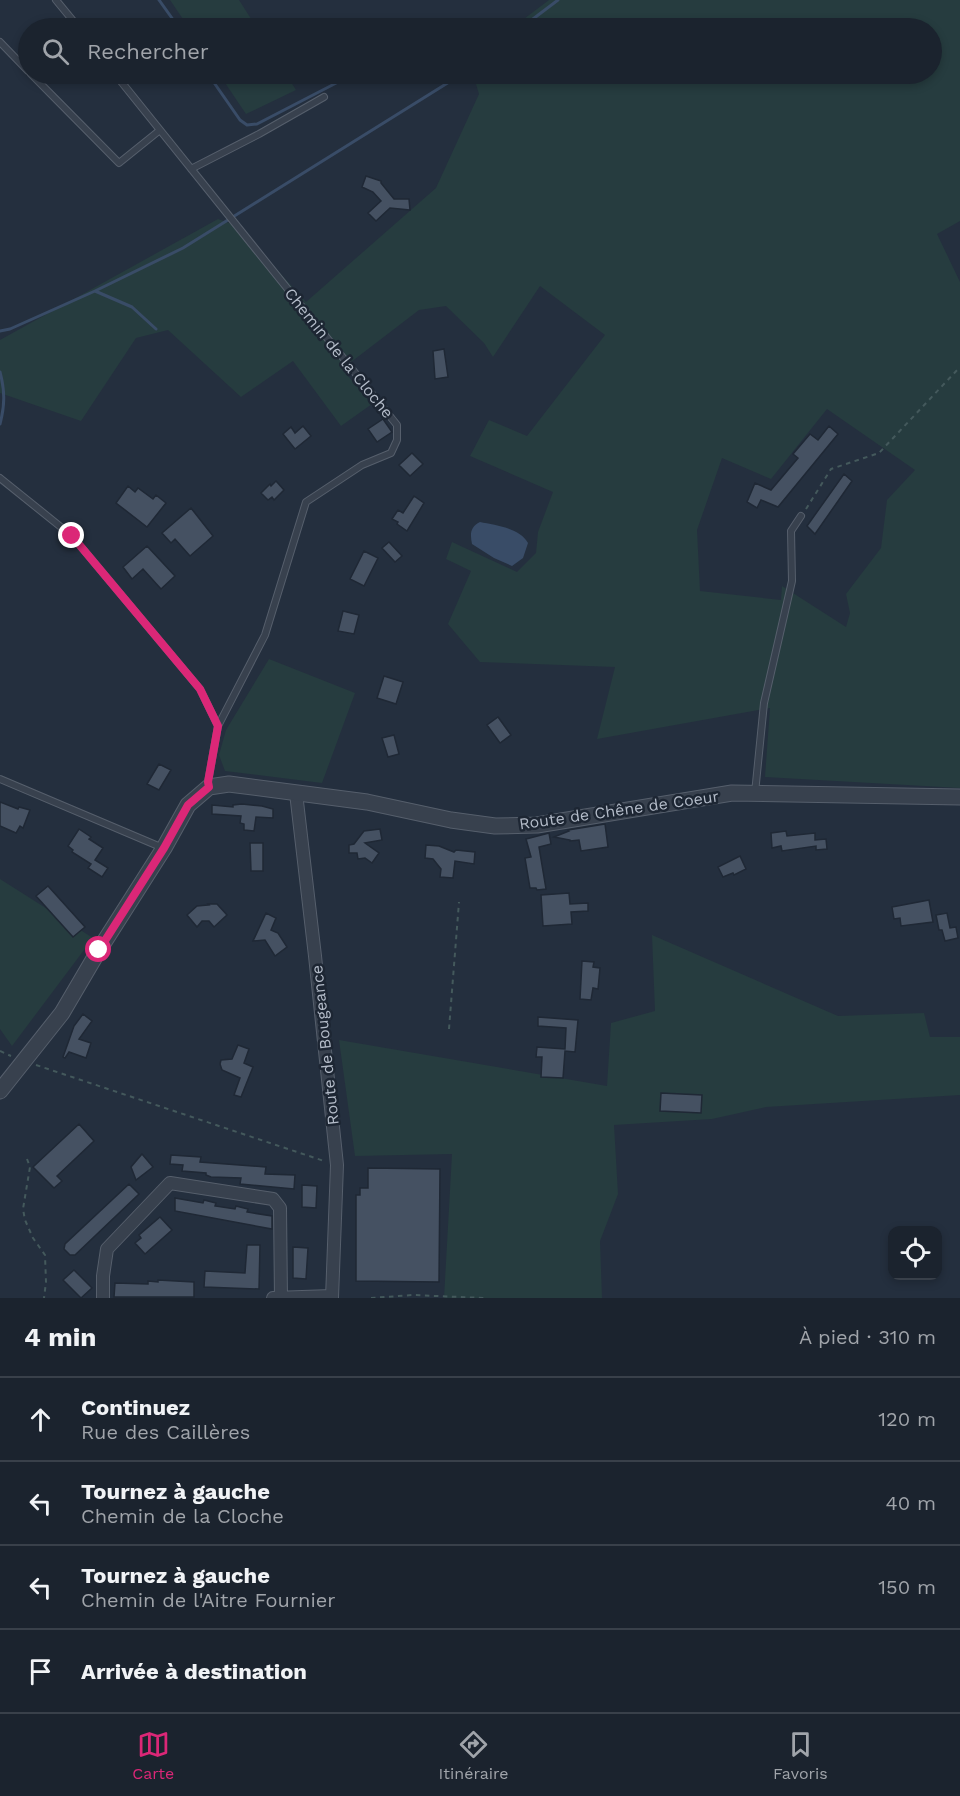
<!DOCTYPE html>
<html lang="fr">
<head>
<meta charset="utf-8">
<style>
  :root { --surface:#1b232e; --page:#242b36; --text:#f1f3f6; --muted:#a0a4aa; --line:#39404a; --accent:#db2777 }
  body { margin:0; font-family:"Work Sans",sans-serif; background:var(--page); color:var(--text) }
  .controls { position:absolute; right:18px; bottom:18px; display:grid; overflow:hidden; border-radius:12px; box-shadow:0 3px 9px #0003 }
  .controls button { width:54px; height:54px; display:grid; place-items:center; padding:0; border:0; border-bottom:2px solid var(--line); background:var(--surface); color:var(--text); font:30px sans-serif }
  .stop { position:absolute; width:18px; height:18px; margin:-14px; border:4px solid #db2777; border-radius:50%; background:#fff }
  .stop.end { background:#db2777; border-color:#fff; box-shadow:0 2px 6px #0008 }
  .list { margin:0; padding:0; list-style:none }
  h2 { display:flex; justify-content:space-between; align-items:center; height:78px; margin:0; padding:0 24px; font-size:26px }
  h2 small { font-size:20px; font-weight:400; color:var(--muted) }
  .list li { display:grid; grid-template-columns:39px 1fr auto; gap:18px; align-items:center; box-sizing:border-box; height:84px; padding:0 24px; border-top:2px solid var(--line) }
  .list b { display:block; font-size:22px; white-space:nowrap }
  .list p { margin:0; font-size:20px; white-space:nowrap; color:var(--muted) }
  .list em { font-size:20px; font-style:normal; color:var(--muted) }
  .icon { flex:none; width:33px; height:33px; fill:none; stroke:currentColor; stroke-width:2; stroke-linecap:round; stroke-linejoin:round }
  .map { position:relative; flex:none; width:960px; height:1298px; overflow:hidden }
  .search { position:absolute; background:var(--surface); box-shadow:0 3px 9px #0003; left:18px; right:18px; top:18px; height:66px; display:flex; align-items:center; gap:15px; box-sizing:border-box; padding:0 21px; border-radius:33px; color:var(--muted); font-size:22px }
  .sheet { height:414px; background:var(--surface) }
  nav { display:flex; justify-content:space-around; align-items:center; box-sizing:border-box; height:84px; border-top:2px solid var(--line); background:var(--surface); font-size:16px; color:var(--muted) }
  nav a { display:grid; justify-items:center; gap:3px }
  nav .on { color:var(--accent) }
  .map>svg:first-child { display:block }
  .green { fill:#263c3f; fill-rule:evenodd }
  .water { fill:#394c67 }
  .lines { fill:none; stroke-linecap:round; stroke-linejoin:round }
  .stream { stroke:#394c67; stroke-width:3 }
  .building { fill:#455162; stroke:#1f2835; stroke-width:1.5 }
  .service-casing { stroke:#565f6c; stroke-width:8 }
  .minor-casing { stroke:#565f6c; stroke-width:14 }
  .tertiary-casing { stroke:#565f6c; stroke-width:17 }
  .path { stroke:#44595c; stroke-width:2; stroke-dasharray:4.5 4.5; stroke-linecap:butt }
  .service { stroke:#38414e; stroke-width:6 }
  .minor { stroke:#38414e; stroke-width:12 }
  .tertiary { stroke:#38414e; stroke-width:15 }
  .route { stroke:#db2777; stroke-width:8 }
  .labels { text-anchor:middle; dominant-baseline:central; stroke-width:5; stroke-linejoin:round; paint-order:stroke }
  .street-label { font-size:16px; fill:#b4bcc9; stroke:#1d2633 }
</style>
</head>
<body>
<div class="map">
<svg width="960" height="1298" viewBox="0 0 960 1298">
  <rect width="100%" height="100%" fill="#242f3e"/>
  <path class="green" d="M 170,0 L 239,0 L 257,28 L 189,28 Z
    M 549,0 L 960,0 L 960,221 L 937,234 L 960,282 L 960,788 L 765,777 L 770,708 L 597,739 L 615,667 L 480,662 L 448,624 L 471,571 L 446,559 L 452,542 L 517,572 L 536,553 L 538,532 L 553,492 L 470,456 L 489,420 L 527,436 L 605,335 L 540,286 L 493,357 L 484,343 L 446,306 L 419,310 L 342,369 L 372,404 L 341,426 L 293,361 L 241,397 L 168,330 L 136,338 L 81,421 L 0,393 L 0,340 L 218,219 L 238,226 L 306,302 L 436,188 L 479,94 L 473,74 L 932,74 L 932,28 L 512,28 ZM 827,409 L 915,470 L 887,500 L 881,548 L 846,594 L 850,613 L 846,627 L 782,586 L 781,600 L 700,591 L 697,530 L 722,458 L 771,479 Z
    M 219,74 L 286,74 L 296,90 L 246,114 Z
    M 269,659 L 355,693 L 322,783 L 225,771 L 219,755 L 226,730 Z
    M 0,879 L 93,938 L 12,1046 L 0,1029 Z
    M 652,935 L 838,1016 L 924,1013 L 930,1037 L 960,1037 L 960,1095 L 766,1107 L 712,1119 L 614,1125 L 618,1194 L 600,1241 L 602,1298 L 444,1298 L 452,1154 L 355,1156 L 339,1040 L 607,1086 L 611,1023 L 655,1011 Z"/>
  <path class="water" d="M 480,522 C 495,525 520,528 528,543 L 523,558 L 512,566 L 494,558 L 472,544 C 470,534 470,527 480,522 Z"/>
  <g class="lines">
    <path class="stream" d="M 159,0 L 179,28
      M 521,28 L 558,0
      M 208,74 L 240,120 L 247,125 L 257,124 L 342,80 L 363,74
      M 95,291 L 183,248 L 462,74
      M 0,331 L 10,329 L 95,291 L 132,307 L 156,329
      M 0,372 C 5,391 5,405 0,424"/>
  </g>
  <path class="building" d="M 366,176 L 381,181 L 381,183 L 394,199 L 409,199 L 410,210 L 390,208 L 376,221 L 368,213 L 381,201 L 373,192 L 362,187 Z
    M 444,349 L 448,377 L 435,379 L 433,351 Z
    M 383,419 L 392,432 L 377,442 L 368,429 Z
    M 303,426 L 311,436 L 295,449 L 283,434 L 291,427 L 295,433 Z
    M 829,426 L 838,434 L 778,507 L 761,500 L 757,508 L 747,502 L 755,483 L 771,490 L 798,458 L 793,454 L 810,434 L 818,440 Z
    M 412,453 L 423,464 L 410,476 L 399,465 Z
    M 844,474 L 852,481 L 815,534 L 807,526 Z
    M 276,481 L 284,490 L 274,500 L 272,497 L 268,500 L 261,493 L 270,484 L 271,486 Z
    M 128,486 L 135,492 L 138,488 L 153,499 L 156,495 L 166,503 L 147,527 L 116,503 Z
    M 414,496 L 424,503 L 407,531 L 397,524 L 398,522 L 392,519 L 398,510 L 403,513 Z
    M 191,508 L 213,536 L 190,556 L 175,539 L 171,543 L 162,533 Z
    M 389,542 L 402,556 L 395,562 L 382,548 Z
    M 147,546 L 175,576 L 161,589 L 143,569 L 132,579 L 123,567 Z
    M 364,551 L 378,558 L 364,586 L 350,579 Z
    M 343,611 L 359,615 L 354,634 L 338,631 Z
    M 384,676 L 403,682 L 396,704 L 377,698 Z
    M 498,717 L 511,735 L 500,743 L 487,725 Z
    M 394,735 L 399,754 L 388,757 L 382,738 Z
    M 159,764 L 171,770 L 159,790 L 147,784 Z
    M 0,802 L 18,809 L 19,807 L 30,810 L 23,828 L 20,826 L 16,833 L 0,826 Z
    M 242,804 L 262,806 L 273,809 L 273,818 L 256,817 L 254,831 L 244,830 L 244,824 L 240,823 L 241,816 L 212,814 L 212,805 L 233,807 L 233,805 Z
    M 605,824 L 608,847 L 581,851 L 579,840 L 570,841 L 570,840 L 554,837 L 569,831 L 568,830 Z
    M 79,829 L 91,837 L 89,839 L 103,848 L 95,860 L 108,868 L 102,877 L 88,868 L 91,864 L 72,852 L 73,850 L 68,846 Z
    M 380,829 L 382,840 L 365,843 L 379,853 L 372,863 L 365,858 L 358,859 L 357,853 L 349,853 L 349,845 L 354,844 L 364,831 Z
    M 786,831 L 787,836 L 815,833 L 815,840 L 826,839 L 827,849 L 816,850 L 816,846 L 782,851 L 781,846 L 772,848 L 771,833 Z
    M 549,833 L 551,844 L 539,847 L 546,889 L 537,890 L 536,888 L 530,888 L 525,858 L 531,857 L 526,839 Z
    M 250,843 L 263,843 L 263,871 L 251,871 Z
    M 426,845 L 439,846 L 454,852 L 456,850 L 475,852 L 474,864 L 455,861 L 453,878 L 440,877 L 441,869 L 433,859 L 425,858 Z
    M 740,856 L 746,869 L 734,875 L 733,873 L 723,877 L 718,867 Z
    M 48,886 L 85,927 L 73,937 L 36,896 Z
    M 569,893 L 570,904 L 588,903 L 588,911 L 571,912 L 572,924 L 543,926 L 541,895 Z
    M 929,900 L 933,922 L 901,926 L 900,918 L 894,919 L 892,907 Z
    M 208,904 L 217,904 L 227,915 L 214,927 L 209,921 L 202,921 L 197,927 L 187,915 L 197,906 L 209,905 Z
    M 266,913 L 276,918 L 271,930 L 278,933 L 287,947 L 275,956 L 265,940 L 253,941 Z
    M 947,913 L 950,928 L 956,927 L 958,938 L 945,941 L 942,930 L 939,930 L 936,915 Z
    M 582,961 L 594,962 L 593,967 L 600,968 L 598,989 L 593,988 L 591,1000 L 580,999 Z
    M 83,1014 L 92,1021 L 79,1039 L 91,1043 L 86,1058 L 69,1052 L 65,1058 L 63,1057 L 74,1026 Z
    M 538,1017 L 578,1020 L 575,1052 L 565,1051 L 563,1078 L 541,1077 L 542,1057 L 536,1057 L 537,1047 L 565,1049 L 566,1028 L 538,1026 Z
    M 238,1045 L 249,1049 L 244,1063 L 253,1067 L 241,1097 L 234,1095 L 240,1078 L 222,1070 L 220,1064 L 221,1060 L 232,1059 Z
    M 661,1093 L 702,1095 L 701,1113 L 660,1111 Z
    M 79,1124 L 94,1141 L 57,1176 L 62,1181 L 54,1188 L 33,1167 Z
    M 142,1154 L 153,1167 L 136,1180 L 131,1167 Z
    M 171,1155 L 201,1157 L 200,1162 L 266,1167 L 265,1174 L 295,1175 L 294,1189 L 240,1184 L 241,1178 L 211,1177 L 206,1175 L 206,1173 L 182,1171 L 183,1165 L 170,1164 Z
    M 368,1168 L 440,1169 L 439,1282 L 356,1281 L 356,1195 L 360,1195 L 360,1188 L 368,1188 Z
    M 129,1184 L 139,1194 L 75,1255 L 70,1255 L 64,1249 L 65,1244 Z
    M 302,1185 L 317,1186 L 316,1208 L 302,1207 Z
    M 175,1198 L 203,1203 L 204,1200 L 216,1203 L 215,1206 L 235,1209 L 236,1206 L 248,1209 L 247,1212 L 272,1216 L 272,1229 L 175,1211 Z
    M 160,1217 L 172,1230 L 145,1254 L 135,1243 L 141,1238 L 139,1235 Z
    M 247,1245 L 260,1245 L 259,1289 L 204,1287 L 205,1271 L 245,1273 Z
    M 293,1247 L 308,1248 L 306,1279 L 293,1278 Z
    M 74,1270 L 92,1288 L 81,1298 L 63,1280 Z
    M 158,1280 L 194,1282 L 194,1297 L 114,1297 L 115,1283 L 148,1284 L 148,1281 L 158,1282 Z"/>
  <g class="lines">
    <defs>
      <path id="service" d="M 56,0 L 79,28
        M 0,42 L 28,71
        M 31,74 L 119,163 L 160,130
        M 115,74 L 397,425 L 397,440 L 391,453 L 362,465 L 306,502 L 265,635 L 218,726 L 208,782 L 209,786
        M 191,169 L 259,134 L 324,97
        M 0,478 L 72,536 L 200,689 L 218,726
        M 0,779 L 163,848
        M 755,793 L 764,703 L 792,581 L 791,531 L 801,516"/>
      <path id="minor" d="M 296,793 L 315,956 L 337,1165 L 332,1298
        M 103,1298 L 103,1276 L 107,1249 L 170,1183 L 273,1199 L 280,1208 L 281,1298
        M 273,1298 L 332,1296"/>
      <path id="tertiary" d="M 0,1091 L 62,1013 L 99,950 L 164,848 L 188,805 L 209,787 L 229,784 L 367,802 L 451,820 L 495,826 L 537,825 L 732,793 L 960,797"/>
    </defs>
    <use href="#service" class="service-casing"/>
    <use href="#minor" class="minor-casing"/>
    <use href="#tertiary" class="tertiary-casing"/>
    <path class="path" d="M 806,509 L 831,469 L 879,453 L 960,367
      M 449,1029 L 459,902
      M 0,1051 L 11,1056
      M 36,1065 L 324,1161
      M 27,1159 L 30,1167 L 23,1209 L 25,1220 L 33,1238 L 45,1255 L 46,1282 L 44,1298
      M 371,1298 L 413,1295 L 484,1298"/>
    <use href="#service" class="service"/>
    <use href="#minor" class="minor"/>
    <use href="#tertiary" class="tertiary"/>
  </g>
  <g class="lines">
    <path class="route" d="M 72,536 L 200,689 L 218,726 L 208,782 L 209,787 L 188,805 L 164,848 L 99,950"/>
  </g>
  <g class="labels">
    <g class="street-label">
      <text transform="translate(339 353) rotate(51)">Chemin de la Cloche</text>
      <text transform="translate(619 810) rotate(-8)">Route de Chêne de Coeur</text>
      <text transform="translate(325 1045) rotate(-96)">Route de Bougeance</text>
    </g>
  </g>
</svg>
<div class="controls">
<button><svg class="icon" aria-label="locate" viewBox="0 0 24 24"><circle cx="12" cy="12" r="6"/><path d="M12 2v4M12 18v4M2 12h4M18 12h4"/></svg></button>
</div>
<div class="stop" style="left:99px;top:950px"></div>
<div class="stop end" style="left:72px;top:536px"></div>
<div class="search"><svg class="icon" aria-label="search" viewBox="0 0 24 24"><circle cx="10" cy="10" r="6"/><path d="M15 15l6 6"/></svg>Rechercher</div>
</div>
<section class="sheet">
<h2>4 min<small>À pied · 310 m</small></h2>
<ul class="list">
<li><svg class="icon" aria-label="ahead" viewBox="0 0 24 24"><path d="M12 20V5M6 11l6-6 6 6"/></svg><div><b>Continuez</b><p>Rue des Caillères</p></div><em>120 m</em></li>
<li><svg class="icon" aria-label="left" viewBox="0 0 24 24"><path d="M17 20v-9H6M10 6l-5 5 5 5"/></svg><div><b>Tournez à gauche</b><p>Chemin de la Cloche</p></div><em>40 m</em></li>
<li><svg class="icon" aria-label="left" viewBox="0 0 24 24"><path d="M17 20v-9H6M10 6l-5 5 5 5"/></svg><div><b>Tournez à gauche</b><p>Chemin de l'Aitre Fournier</p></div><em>150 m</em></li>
<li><svg class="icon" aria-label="arrive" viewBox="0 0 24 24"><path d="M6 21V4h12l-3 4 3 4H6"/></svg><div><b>Arrivée à destination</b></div></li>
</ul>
</section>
<nav>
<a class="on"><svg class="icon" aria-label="map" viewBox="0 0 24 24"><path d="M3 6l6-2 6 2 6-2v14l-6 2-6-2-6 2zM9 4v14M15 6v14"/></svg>Carte</a>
<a><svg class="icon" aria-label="directions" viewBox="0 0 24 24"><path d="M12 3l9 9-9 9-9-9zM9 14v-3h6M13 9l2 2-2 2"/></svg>Itinéraire</a>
<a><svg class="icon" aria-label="saved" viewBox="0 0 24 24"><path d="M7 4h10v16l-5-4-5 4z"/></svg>Favoris</a>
</nav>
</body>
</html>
